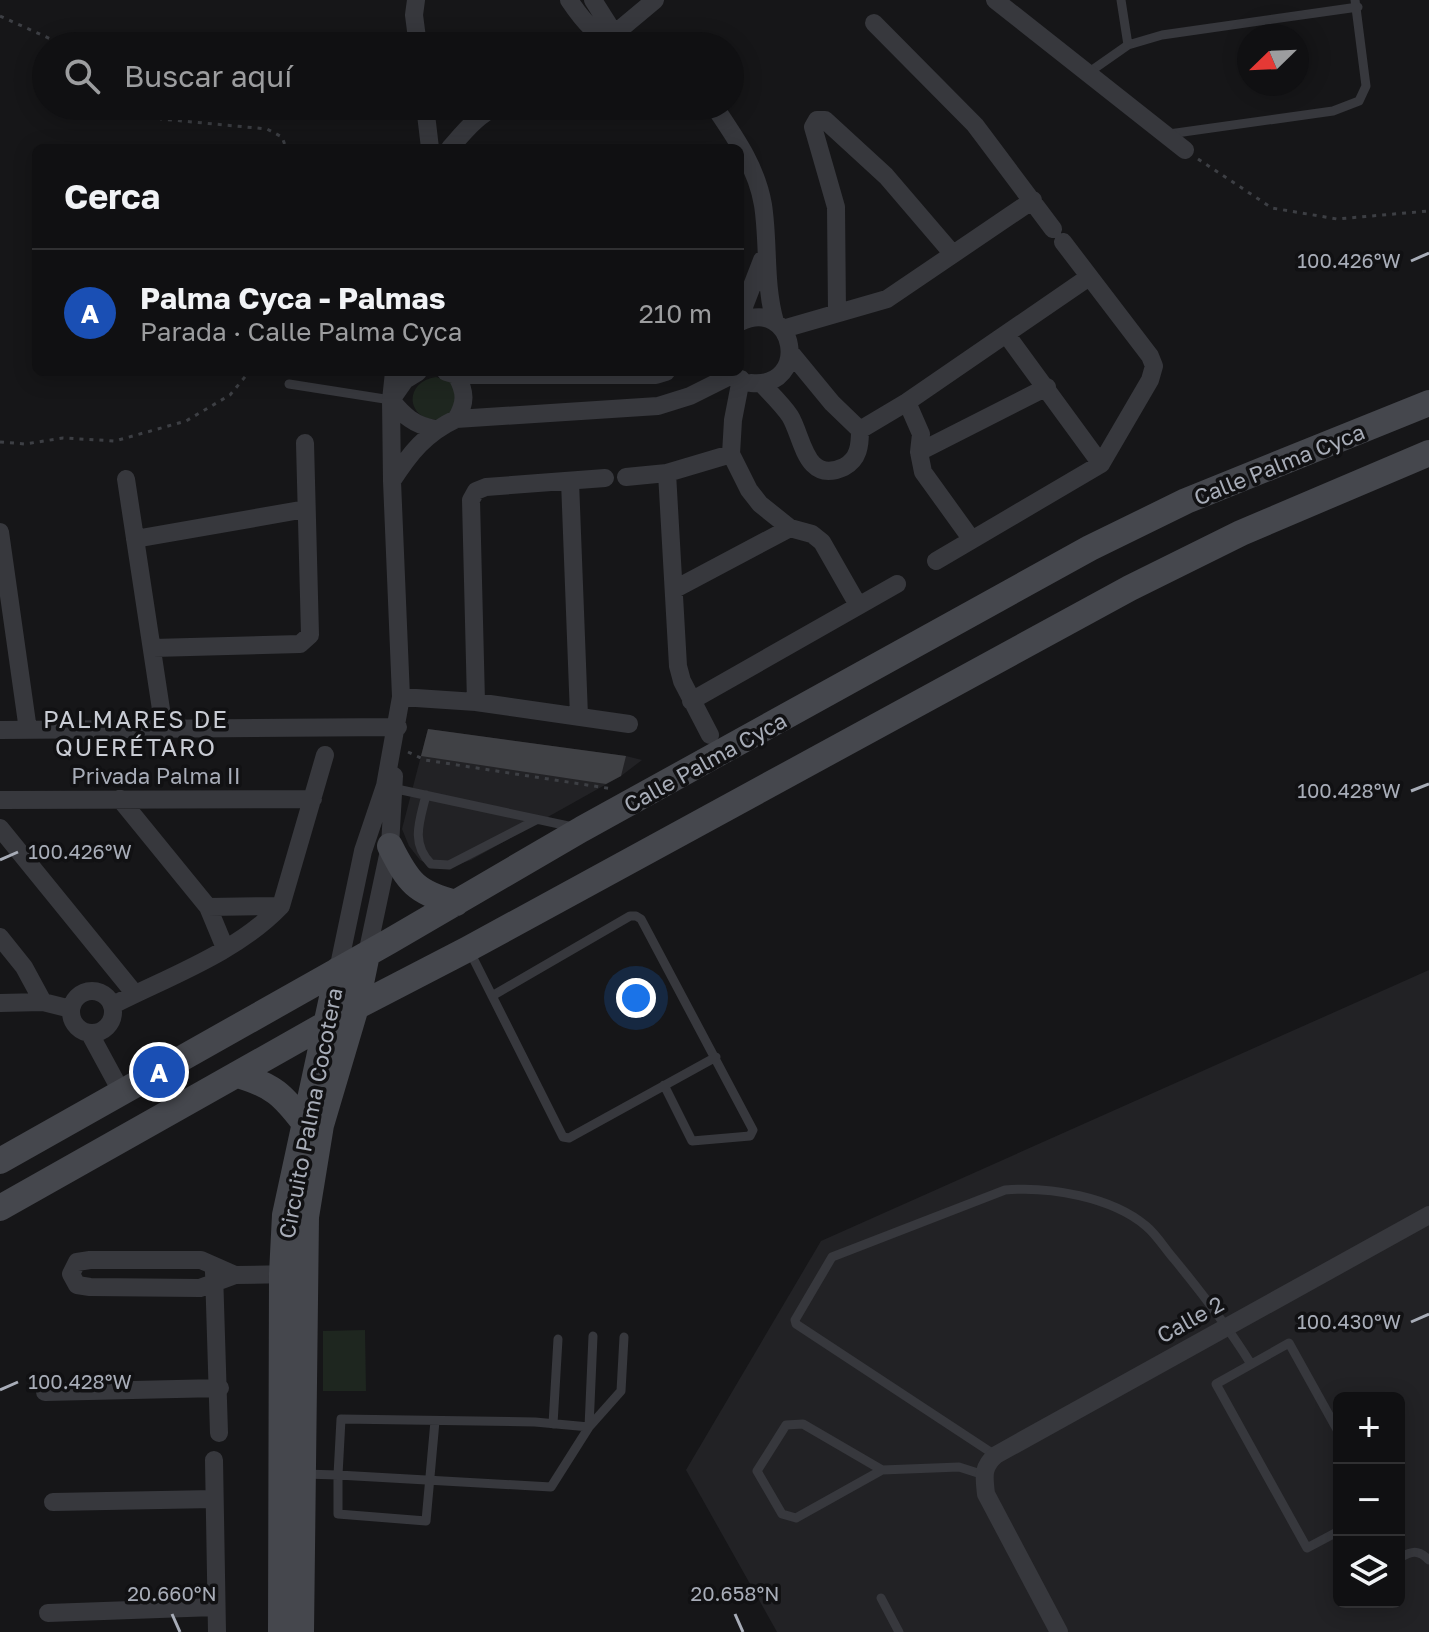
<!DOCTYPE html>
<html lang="es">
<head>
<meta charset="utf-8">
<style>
  :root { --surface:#101012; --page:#1e1e20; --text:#f1f3f6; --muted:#9c9d9f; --line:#303032; --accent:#f2b134 }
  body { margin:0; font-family:"Golos Text",sans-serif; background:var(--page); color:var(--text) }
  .controls { position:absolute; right:24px; bottom:24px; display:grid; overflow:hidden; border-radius:12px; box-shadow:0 4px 20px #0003 }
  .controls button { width:72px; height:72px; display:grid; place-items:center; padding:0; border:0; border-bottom:2px solid var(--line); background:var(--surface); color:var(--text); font:40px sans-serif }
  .compass { position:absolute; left:1237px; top:24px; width:72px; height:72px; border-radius:50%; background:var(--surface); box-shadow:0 4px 20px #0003; rotate:247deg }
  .you { position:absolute; left:636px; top:998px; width:28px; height:28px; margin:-20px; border:6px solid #fff; border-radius:50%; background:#1a73e8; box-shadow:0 0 0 12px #1a73e833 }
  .badge { display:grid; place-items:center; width:52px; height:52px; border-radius:50%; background:var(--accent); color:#fff; font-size:26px; font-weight:700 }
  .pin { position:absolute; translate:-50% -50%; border:4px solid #fff; box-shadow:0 2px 8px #0006 }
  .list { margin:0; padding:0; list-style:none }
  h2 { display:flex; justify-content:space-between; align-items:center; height:104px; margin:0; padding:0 32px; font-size:34px }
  h2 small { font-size:26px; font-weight:400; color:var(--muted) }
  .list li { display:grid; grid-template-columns:52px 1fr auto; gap:24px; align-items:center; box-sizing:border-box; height:128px; padding:0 32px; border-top:2px solid var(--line) }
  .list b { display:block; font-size:30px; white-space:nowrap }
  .list p { margin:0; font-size:26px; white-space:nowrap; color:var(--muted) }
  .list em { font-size:26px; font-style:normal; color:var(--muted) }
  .icon { flex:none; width:44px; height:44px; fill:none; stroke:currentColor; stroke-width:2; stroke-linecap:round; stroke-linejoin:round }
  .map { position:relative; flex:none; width:1429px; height:1632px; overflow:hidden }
  .search { position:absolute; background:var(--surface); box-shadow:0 4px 20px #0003; left:32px; top:32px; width:712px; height:88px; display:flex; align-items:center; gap:20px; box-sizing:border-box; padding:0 28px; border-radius:44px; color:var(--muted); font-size:30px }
  .panel { position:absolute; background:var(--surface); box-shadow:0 4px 20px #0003; left:32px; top:144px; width:712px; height:232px; border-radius:12px }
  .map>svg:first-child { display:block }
  .built { fill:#222225; fill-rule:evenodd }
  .green { fill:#1e261f }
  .building { fill:#404145 }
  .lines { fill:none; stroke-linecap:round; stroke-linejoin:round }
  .path { stroke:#3d3f44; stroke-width:3; stroke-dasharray:4 6; stroke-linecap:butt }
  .lane { stroke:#37383d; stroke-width:9 }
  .street { stroke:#37383d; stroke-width:18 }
  .secondary { stroke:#45474d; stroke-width:26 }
  .ticks { fill:none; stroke:#a8adb8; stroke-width:3 }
  .labels { text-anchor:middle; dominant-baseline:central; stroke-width:7; stroke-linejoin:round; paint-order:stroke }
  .street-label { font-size:22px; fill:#a8adb8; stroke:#111113 }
  .neighbourhood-label { font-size:24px; letter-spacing:2px; fill:#c9ccd4; stroke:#111113 }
  .ticks-label { font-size:20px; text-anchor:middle; fill:#a8adb8; stroke:#111113; stroke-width:7; stroke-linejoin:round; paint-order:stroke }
</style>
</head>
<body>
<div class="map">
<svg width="1429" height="1632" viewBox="0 0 1429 1632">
  <rect width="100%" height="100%" fill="#161618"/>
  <path class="built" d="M 428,729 L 626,756 L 642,760 L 621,776 L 471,860 L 450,867 L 433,867 L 420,860 L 409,846 L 402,829 Z
    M 1429,970 L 1429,1632 L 777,1632 L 686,1470 L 821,1241 ZM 1339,1398 L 1399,1398 L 1399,1602 L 1339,1602 Z"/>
  <path class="green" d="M 436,377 L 451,382 L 460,394 L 446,419 C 406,426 401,382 436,377 Z
    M 365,1330 L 366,1391 L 323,1391 L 323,1331 Z"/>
  <path class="building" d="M 428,729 L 626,756 L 621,776 L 606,784 L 421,756 Z"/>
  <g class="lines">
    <path class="path" d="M 0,16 L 66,46
      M 142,106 L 161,119 L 267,129 L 282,137 L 286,148
      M 1198,159 L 1272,208 L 1337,219 L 1429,211
      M 0,442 L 25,444 L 63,438 L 115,441 L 186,421 L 230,395 L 249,372
      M 408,752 L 425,760 L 613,789"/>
    <path class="lane" d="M 1121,0 L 1128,45
      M 1088,73 L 1128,45 L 1162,35 L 1358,7
      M 1169,134 L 1333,111 L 1359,101 L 1366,86 L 1355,0
      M 289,384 L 391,400
      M 392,788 L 573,827
      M 426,795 C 420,820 410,843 431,864 L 449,865 L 536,820
      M 470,952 L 563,1137 L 569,1138 L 716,1057
      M 492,996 L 630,916 L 636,916 L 641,919 L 753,1130 L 750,1136 L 692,1141 L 664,1085
      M 593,1336 L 589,1427 L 621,1391 L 624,1337
      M 341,1419 L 535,1422 L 589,1427 L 551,1487 L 338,1475 Z
      M 553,1424 L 558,1339
      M 1339,1433 L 1289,1343 L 1216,1384 L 1307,1548 L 1339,1531
      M 995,1455 L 796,1324 L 795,1320 L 832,1257 L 1005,1190 C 1049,1186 1112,1197 1146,1226 C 1157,1235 1165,1249 1174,1259 C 1202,1293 1228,1327 1251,1364
      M 882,1470 L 803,1424 L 786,1425 L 757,1471 L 782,1514 L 796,1518 L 882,1470 L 959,1467 L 984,1475
      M 304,1474 L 338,1475 L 338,1514 L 426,1521 L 435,1421
      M 1399,1558 C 1412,1551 1418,1549 1429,1560
      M 881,1598 L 899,1632"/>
    <path class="street" d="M 416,0 L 414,15 L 418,46
      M 569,0 C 583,21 597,38 622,46
      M 593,0 L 619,41
      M 995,0 L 1185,150
      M 874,23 L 975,125 L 1053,229
      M 600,46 L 655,0
      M 425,106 L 430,148
      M 714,106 C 735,137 757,168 763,205 C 769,244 764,283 775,322
      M 450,148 C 464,132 479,113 499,106
      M 837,312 L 836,207 L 813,127 L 817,120 L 825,120 L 886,176 L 952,253
      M 740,317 L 762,260
      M 740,322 C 796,296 811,389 751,383
      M 783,329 L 887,299 L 1033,200
      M 1006,334 L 1101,464
      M 418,372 L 405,380 L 391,400 C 404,416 414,425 435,429
      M 446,372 L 456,375 L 656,375 L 666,372
      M 741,379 L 733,420 L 731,454 L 749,490 L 760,504 L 790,528 L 812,534 L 822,542 L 858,605
      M 761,383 C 771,394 782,404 790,416 C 803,437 805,485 844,467 C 859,459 860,445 860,430 L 832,403 L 790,352
      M 907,402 L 921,434 L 919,452 L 923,472 L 972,540
      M 456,419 C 466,403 466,392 456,375
      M 860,430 L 907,402 L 1089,277
      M 919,452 L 1047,387
      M 667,473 L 678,666 L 682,681 L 710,735
      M 626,477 L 667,473 L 731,454
      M 126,479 L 164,729
      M 392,481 C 410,453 426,433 456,419 L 658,406 L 690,396 L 734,374
      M 570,481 L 579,716
      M 0,532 L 28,730
      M 135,539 L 306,509
      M 936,561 L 1101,464 L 1150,380 L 1154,366 L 1150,356 L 1063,242
      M 675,589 L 790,528
      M 153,648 L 300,644 L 310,635 L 305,443
      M 401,697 L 476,702 L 629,724
      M 691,701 L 897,584
      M 476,702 L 471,500 L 476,491 L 486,487 L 605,478
      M 0,730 L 398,727
      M 120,799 L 208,907 L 225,948
      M 0,800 L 313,799
      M 0,828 L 135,994
      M 208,907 L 281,906
      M 0,937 L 24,967 L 43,1002
      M 367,954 L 390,846 L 394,776
      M 338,970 L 363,851 L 385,786 L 401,697 L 392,481 L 391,400 L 394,372
      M71 1012a21 21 0 1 1 42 0a21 21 0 1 1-42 0Z
      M 0,1003 L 43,1002 L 71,1009
      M 113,1005 C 170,976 236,953 281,906 L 325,755
      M 90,1034 L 122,1093
      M 214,1272 L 219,1433
      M 235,1275 L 201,1260 L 90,1260 L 77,1262 L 71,1274 L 77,1285 L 90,1287 L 200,1288 L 235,1275 L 292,1274
      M 45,1392 L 220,1388
      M 214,1460 L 217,1632
      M 53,1502 L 214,1499
      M 48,1613 L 215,1607
      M 1059,1632 L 986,1494 C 984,1476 982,1467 996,1455 L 1429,1215"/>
    <path class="secondary" d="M 390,846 C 408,882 416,893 456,903
      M 237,1075 C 273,1085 283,1095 305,1124
      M 0,1161 L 390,941 L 582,829 L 1090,548 L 1186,501 L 1429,403
      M 0,1208 L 356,1007 L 468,949 L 1130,588 L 1241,533 L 1429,453
      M 281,1632 L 282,1274 L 285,1215 L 338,970
      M 301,1632 L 306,1217 L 321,1125 L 356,1007 L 367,954"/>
  </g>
  <path class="ticks" d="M 1411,261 L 1429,253M 1411,791 L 1429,784M 0,860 L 18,852M 1411,1322 L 1429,1314M 0,1390 L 18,1382M 172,1614 L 180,1632M 735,1614 L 743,1632"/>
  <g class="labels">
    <g class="street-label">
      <text transform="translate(1279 464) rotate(-22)">Calle Palma Cyca</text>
      <text transform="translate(705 762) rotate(-29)">Calle Palma Cyca</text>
      <text x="156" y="775">Privada Palma II</text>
      <text transform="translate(310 1113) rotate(-79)">Circuito Palma Cocotera</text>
      <text transform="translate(1190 1319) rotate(-29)">Calle 2</text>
    </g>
    <g class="neighbourhood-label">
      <text x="136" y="718">PALMARES DE<tspan x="136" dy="28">QUERÉTARO</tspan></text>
    </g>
  </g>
  <g class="ticks-label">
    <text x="1349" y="268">100.426°W</text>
    <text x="1349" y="798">100.428°W</text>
    <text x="80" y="859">100.426°W</text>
    <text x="1349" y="1329">100.430°W</text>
    <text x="80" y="1389">100.428°W</text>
    <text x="172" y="1601">20.660°N</text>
    <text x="735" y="1601">20.658°N</text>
  </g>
</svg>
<div class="controls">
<button>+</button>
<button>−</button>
<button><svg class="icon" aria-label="layers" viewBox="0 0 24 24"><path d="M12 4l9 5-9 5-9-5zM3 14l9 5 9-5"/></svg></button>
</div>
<svg class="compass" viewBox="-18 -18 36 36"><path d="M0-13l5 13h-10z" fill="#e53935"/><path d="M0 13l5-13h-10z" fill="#9c9d9f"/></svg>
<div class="you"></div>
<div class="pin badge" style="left:159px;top:1072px;background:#1a4fb4">A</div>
<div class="search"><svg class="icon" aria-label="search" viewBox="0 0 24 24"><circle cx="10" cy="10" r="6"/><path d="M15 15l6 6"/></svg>Buscar aquí</div>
<section class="panel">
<h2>Cerca<small></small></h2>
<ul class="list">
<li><span class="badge" style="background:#1a4fb4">A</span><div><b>Palma Cyca - Palmas</b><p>Parada · Calle Palma Cyca</p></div><em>210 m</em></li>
</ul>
</section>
</div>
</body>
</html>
